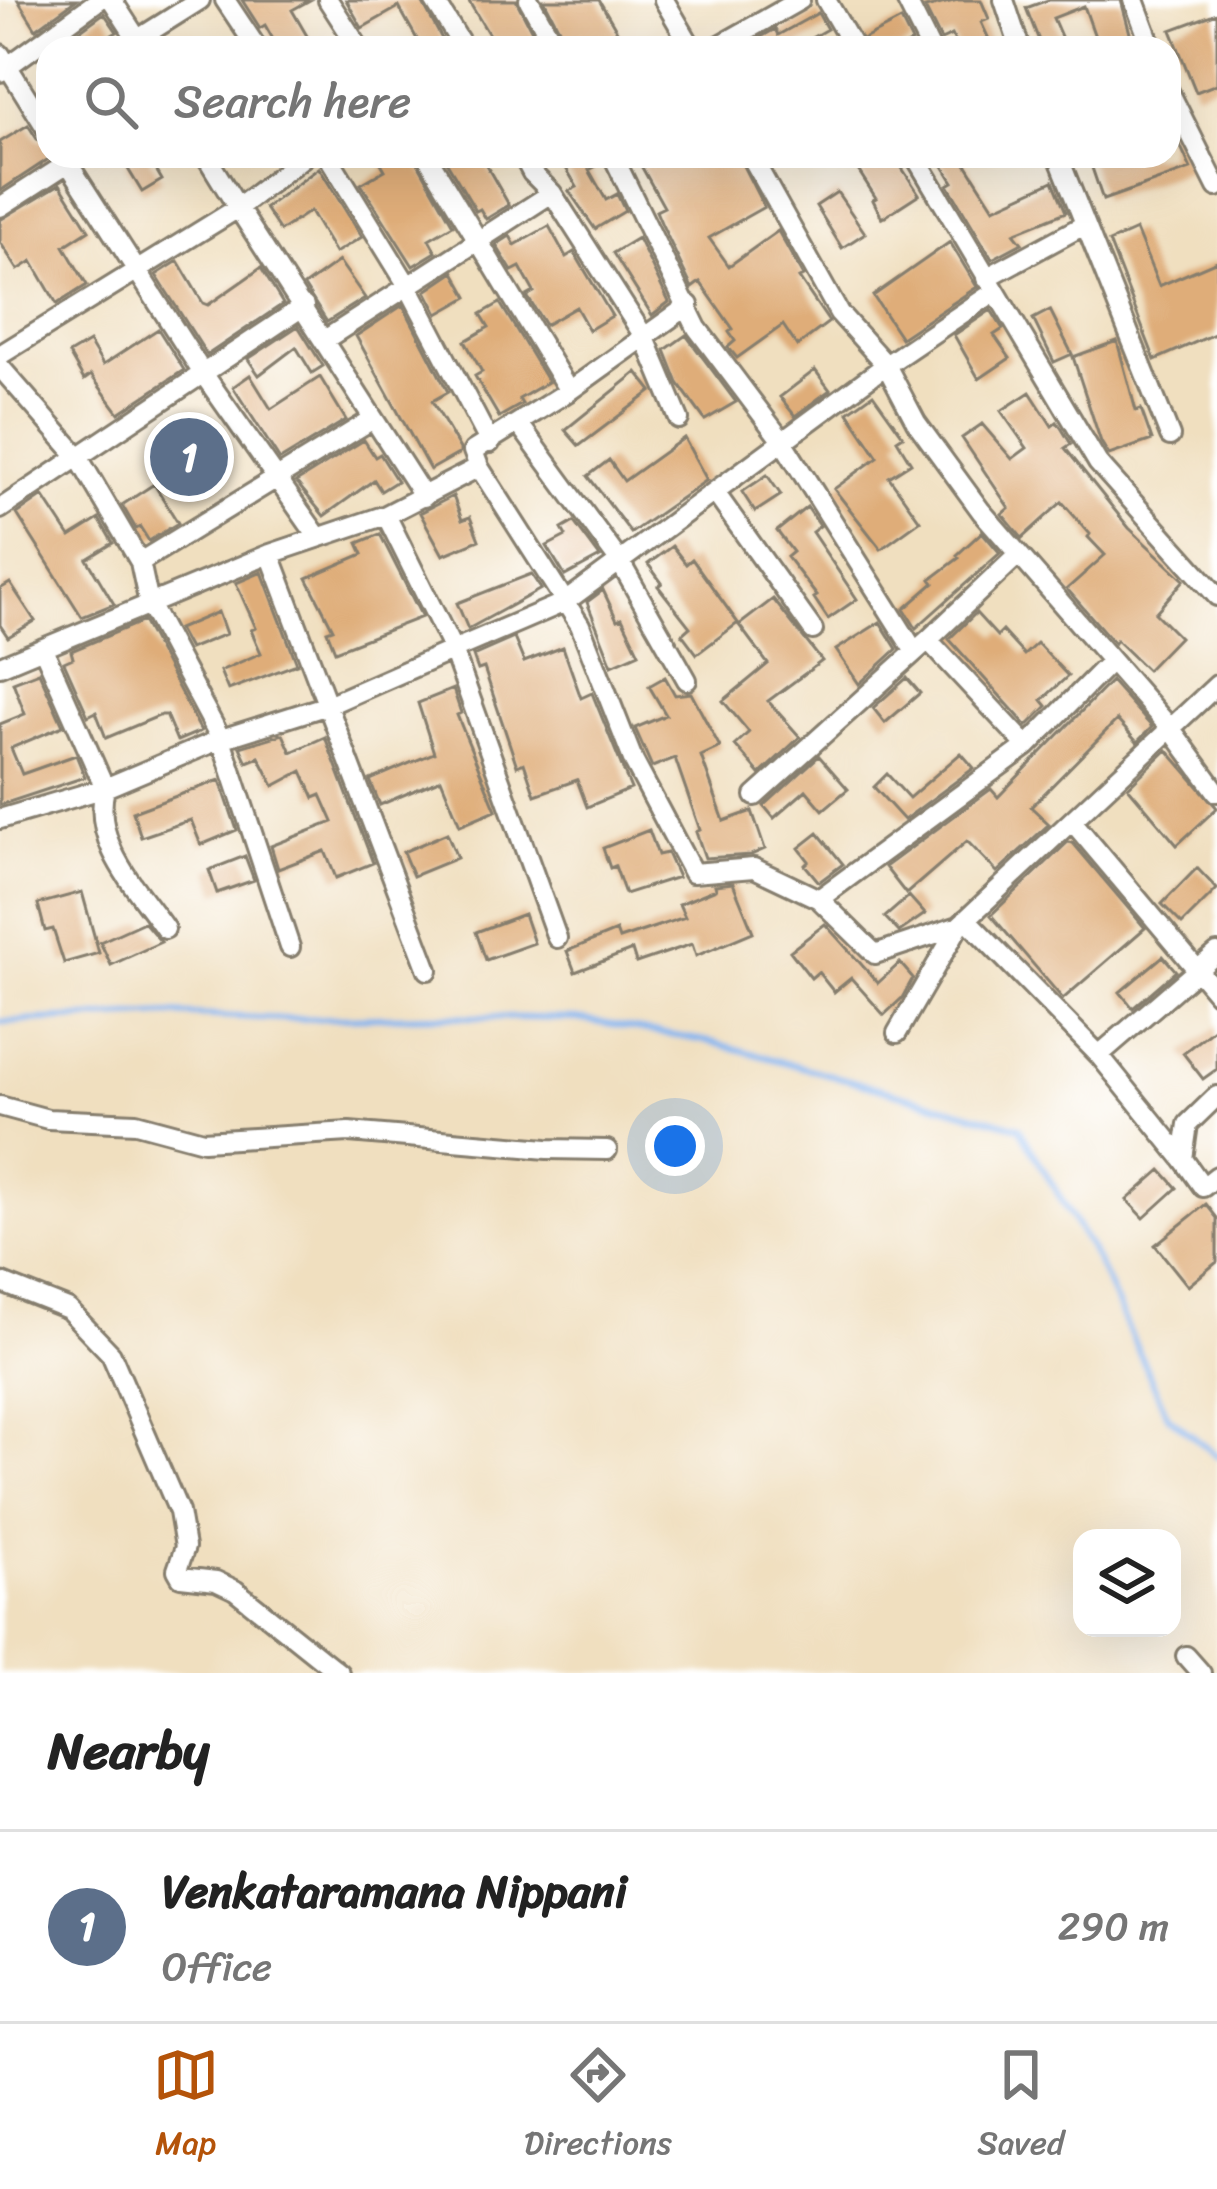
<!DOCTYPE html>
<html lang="en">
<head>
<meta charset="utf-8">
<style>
  :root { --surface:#fff; --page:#f2f2f2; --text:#222; --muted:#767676; --line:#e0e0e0; --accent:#b45309 }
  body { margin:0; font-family:Sriracha,sans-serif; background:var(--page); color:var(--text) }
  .controls { position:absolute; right:36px; bottom:36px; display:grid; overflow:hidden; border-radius:24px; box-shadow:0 12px 48px #0002 }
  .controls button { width:108px; height:108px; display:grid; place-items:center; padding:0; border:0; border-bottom:3px solid var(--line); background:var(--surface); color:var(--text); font:60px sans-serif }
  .you { position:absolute; left:675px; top:1146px; width:42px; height:42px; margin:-30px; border:9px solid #fff; border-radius:50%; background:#1a73e8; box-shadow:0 0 0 18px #1a73e833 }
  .badge { display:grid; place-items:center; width:78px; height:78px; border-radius:50%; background:var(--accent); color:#fff; font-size:39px; font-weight:700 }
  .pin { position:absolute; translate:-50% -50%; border:6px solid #fff; box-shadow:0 3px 12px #0006 }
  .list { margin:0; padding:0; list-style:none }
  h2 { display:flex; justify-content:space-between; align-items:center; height:156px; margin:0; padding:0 48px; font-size:51px }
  h2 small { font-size:39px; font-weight:400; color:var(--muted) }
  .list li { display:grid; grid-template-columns:78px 1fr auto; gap:36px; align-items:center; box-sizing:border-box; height:192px; padding:0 48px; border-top:3px solid var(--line) }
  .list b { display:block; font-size:45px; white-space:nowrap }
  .list p { margin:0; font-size:39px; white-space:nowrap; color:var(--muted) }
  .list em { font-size:39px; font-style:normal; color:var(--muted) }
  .icon { flex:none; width:66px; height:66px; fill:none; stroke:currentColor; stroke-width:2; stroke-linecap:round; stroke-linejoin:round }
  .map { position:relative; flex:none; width:1217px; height:1673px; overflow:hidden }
  .search { position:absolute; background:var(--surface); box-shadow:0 12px 48px #0002; left:36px; right:36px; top:36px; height:132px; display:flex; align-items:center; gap:30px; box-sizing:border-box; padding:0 42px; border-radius:36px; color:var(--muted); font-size:45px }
  .sheet { height:348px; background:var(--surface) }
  nav { display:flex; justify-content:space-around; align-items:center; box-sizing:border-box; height:168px; border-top:3px solid var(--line); background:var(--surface); font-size:33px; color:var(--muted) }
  nav a { display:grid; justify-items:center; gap:6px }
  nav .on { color:var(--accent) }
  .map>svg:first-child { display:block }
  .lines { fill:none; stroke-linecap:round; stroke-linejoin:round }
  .stream { stroke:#82b3ee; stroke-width:6 }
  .building { fill:#dfad79 }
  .street-casing { stroke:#867e6e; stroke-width:24 }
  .street { stroke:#fff; stroke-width:18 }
</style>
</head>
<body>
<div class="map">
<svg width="1217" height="1673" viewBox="0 0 1217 1673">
  <rect width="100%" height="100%" fill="#fff"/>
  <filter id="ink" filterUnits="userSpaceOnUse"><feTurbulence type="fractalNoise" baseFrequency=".00833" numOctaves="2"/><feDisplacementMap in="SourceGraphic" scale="24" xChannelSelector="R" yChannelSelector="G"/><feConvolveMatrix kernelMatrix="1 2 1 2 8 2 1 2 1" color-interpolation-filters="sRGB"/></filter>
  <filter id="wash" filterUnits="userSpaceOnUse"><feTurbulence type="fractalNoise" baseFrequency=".004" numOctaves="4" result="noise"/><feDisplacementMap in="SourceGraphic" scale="48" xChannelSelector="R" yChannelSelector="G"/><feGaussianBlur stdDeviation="2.7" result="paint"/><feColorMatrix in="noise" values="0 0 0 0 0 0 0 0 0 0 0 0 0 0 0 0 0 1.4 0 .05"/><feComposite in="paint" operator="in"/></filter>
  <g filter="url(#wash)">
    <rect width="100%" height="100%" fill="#f0dfbf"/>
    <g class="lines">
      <path class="stream" d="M 0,1022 L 170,1014 L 285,1019 L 433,1016 L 577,1019 L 711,1042 L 1019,1127 L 1097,1261 L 1168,1416 L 1217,1456"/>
    </g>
    <g id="blocks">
      <path class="building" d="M 18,0 L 76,0 L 36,29 Z
        M 242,0 L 310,0 L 292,10 L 314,48 L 278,48 L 265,25 L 260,28 Z
        M 346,0 L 421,0 L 442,39 L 422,48 L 399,7 L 362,28 Z
        M 468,0 L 516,0 L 541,48 L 497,48 Z
        M 544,0 L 599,0 L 627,48 L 569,48 Z
        M 958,0 L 981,0 L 989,19 L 981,22 L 993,48 L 958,48 L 952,35 L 941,40 L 925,8 Z
        M 1048,0 L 1121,0 L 1134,48 L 1099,48 L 1084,6 L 1053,18 L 1066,48 L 1042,48 L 1026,8 Z
        M 104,13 L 117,32 L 107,38 L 113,48 L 73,48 L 67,40 Z
        M 818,13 L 827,29 L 794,48 L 742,48 L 775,29 L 778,35 Z
        M 1217,13 L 1217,84 L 1196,92 L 1171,30 Z
        M 901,20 L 912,42 L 901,48 L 867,48 L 864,39 Z
        M 1169,121 L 1191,169 L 1103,200 L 1088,156 L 1169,156 Z
        M 28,125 L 37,139 L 48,144 L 50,158 L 0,191 L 0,142 Z
        M 139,156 L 148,156 L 162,180 L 142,192 L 125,164 Z
        M 377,156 L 414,156 L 453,225 L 429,239 L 436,252 L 413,266 L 361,184 L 385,170 Z
        M 443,156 L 481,156 L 509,205 L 486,219 L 480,209 L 476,211 Z
        M 575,156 L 600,156 L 602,163 L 589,170 L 606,200 L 617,194 L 625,211 L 595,229 L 569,191 L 577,187 L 563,163 Z
        M 649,156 L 738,156 L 764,207 L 709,238 L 729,266 L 778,231 L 803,276 L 799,278 L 829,322 L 797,346 L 783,325 L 737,358 L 728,347 L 735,341 L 729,332 L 733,329 L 700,282 L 692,288 L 662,225 L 656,211 L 664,207 L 639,162 Z
        M 849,156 L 894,156 L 919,194 L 882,218 L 873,200 L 876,198 Z
        M 937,156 L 961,156 L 994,208 L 1053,181 L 1066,212 L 1014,233 L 1022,243 L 992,259 L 948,185 L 953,182 Z
        M 319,168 L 362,237 L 335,253 L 310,211 L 280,231 L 265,208 Z
        M 60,184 L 89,230 L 64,246 L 87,285 L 57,304 L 32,261 L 18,270 L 0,242 L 0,220 Z
        M 837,192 L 865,233 L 842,248 L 816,206 Z
        M 549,226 L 566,257 L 574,252 L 612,316 L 589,330 L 576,307 L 545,325 L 527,296 L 534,292 L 520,267 L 512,271 L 496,245 L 510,236 L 515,245 Z
        M 1136,230 L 1159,286 L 1217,261 L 1217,333 L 1155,360 L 1109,242 Z
        M 638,238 L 669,302 L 652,315 L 613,253 Z
        M 950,242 L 977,287 L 901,338 L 873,296 Z
        M 178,261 L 203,303 L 208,305 L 261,268 L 283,304 L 207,355 L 156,275 Z
        M 339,261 L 365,298 L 327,322 L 304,286 Z
        M 454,272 L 468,297 L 438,314 L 426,291 Z
        M 500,303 L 548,382 L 519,399 L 522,404 L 499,417 L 475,376 L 482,372 L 465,341 L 489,327 L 481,314 Z
        M 403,305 L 448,392 L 432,401 L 460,449 L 460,453 L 430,470 L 356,336 Z
        M 991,310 L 1003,329 L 994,335 L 1010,358 L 979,379 L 954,335 Z
        M 1050,310 L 1072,354 L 1054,362 L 1033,319 Z
        M 298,326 L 323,366 L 312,373 L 296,347 L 259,375 L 248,359 Z
        M 158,329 L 184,370 L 119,413 L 91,375 L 84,380 L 69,354 L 89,342 L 103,365 Z
        M 686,335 L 736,402 L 705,420 L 678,383 L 665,350 Z
        M 1117,341 L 1136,411 L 1141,409 L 1152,440 L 1109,455 L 1101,442 L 1073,357 Z
        M 815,370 L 830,390 L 795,416 L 780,397 Z
        M 637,372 L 652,391 L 579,446 L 565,430 Z
        M 250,375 L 271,409 L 320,377 L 346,420 L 280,460 L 233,387 Z
        M 1030,392 L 1052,426 L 1057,422 L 1060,426 L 1071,444 L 1065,448 L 1129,528 L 1184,580 L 1155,613 L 1179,637 L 1147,670 L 1116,640 L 1114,643 L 1067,589 L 1105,555 L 1088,537 L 1090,534 L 1062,502 L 1022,538 L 1002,514 L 1009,508 L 962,438 L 982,424 L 1012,459 L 1027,448 L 1001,411 Z
        M 873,394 L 903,436 L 897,440 L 911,463 L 889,477 L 920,521 L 881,549 L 834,489 L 878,457 L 848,412 Z
        M 684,438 L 707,480 L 631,533 L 588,476 L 609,460 L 624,481 Z
        M 364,440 L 375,457 L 380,454 L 397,481 L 381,491 L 374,480 L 324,516 L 296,482 Z
        M 767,475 L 781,495 L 755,512 L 742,492 Z
        M 154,484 L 178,523 L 149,541 L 140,527 L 136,529 L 122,505 Z
        M 43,496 L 70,537 L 99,519 L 113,543 L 87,559 L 114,604 L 82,617 L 17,514 Z
        M 453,496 L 462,520 L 470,517 L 479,540 L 443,555 L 420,513 Z
        M 807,507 L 820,526 L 812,532 L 857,599 L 828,619 L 814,598 L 817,596 L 787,557 L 793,552 L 777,531 Z
        M 574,522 L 600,557 L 565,576 L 547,546 L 566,536 L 562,529 Z
        M 982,532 L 1000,553 L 916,628 L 904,609 L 934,583 L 931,579 L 959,558 L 957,555 Z
        M 380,534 L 422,617 L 335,651 L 327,631 L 333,629 L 307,578 L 363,554 L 358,543 Z
        M 672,546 L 686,564 L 692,559 L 738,623 L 697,654 L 682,634 L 690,627 L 658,586 L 662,583 L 648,564 Z
        M 262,572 L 297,664 L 228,690 L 220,671 L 261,653 L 251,630 L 256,628 L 236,583 Z
        M 531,574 L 541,589 L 468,629 L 457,603 Z
        M 10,583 L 35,621 L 8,637 L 0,625 L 0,589 Z
        M 603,590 L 617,620 L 622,618 L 639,653 L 612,665 L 587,602 Z
        M 773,599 L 822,661 L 768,701 L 800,737 L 760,774 L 735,745 L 749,732 L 723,701 L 768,664 L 739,625 Z
        M 218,612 L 226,634 L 189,649 L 178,629 Z
        M 976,613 L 997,636 L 1002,631 L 1024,655 L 1037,643 L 1068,676 L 1042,700 L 1047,706 L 1027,726 L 949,639 Z
        M 143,621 L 201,731 L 177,741 L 166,715 L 161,715 L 106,738 L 96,712 L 88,716 L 64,662 L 73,658 L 71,651 Z
        M 880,622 L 897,649 L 859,684 L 836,650 Z
        M 514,638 L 524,662 L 563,647 L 581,698 L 592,693 L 631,789 L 587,807 L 577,780 L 535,795 L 524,763 L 517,766 L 484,668 L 478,670 L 473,656 Z
        M 39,672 L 63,726 L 11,748 L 22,774 L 76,755 L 85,777 L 0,805 L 0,724 L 25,714 L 13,682 Z
        M 665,677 L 675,695 L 691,693 L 720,747 L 701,756 L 724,821 L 752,811 L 765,849 L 751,855 L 705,858 L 696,832 L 700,830 L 675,758 L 652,767 L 635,728 L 666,715 L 649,686 Z
        M 907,678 L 920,693 L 885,723 L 873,708 Z
        M 1111,681 L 1152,727 L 1137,742 L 1117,720 L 1031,807 L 1049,824 L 997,872 L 967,841 L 906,894 L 885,867 L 991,789 L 998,797 Z
        M 453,689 L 461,713 L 457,715 L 496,810 L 460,825 L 441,779 L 380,805 L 370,780 L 434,753 L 418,703 Z
        M 283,734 L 291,752 L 325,737 L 373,863 L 336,878 L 325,851 L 278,869 L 271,846 L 333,822 L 321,795 L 314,798 L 302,771 L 274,786 L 259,757 L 247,762 L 240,747 Z
        M 1167,750 L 1217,808 L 1177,845 L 1128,787 Z
        M 961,753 L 974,768 L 904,820 L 874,787 L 887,774 L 909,798 Z
        M 819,756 L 848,789 L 823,810 L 806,790 L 774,818 L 764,806 Z
        M 220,780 L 237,830 L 201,845 L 191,820 L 141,837 L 133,812 Z
        M 649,830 L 658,855 L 667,853 L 678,877 L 625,894 L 615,866 L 610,868 L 603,848 Z
        M 447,833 L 457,858 L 413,876 L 403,852 Z
        M 818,833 L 843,864 L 819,882 L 805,865 L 809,861 L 799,848 Z
        M 1068,842 L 1073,843 L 1145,928 L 1063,999 L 991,915 Z
        M 245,856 L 254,880 L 217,893 L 209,870 Z
        M 1197,868 L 1217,889 L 1182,924 L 1162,904 Z
        M 733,883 L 753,932 L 696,956 L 692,944 L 636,963 L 632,950 L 575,972 L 567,951 L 616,931 L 619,939 L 685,917 L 679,904 L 716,889 L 715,885 Z
        M 82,892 L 99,953 L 64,963 L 53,929 L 45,931 L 38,904 Z
        M 909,896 L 925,914 L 899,932 L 885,917 Z
        M 524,914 L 534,943 L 486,960 L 476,932 Z
        M 144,922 L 161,942 L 111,965 L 100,942 Z
        M 825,924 L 878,983 L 900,963 L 913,978 L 902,998 L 884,1015 L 851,978 L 834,992 L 818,972 L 811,978 L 790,951 Z
        M 1163,956 L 1176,971 L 1133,1008 L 1120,992 Z
        M 1217,1026 L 1217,1069 L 1203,1079 L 1183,1053 Z
        M 1161,1170 L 1177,1188 L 1144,1218 L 1127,1200 Z
        M 1206,1204 L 1217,1218 L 1217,1262 L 1188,1286 L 1155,1245 Z"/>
    </g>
  </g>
  <g filter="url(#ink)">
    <use href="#blocks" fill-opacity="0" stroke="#867e6e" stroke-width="3"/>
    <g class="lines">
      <defs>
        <path id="street" d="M 112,0 L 143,48
          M 225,0 L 257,48
          M 328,0 L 359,48
          M 434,0 L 464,48
          M 529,0 L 556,48
          M 664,0 L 692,48
          M 826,0 L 854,48
          M 906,0 L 930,48
          M 1004,0 L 1020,48
          M 1134,0 L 1152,48
          M 138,39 L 200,0
          M 715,48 L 800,0
          M 0,54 L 48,131
          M 0,72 L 99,0
          M 1169,91 L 1217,187
          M 206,156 L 238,208 L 305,156
          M 328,156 L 408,286 L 490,443
          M 427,156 L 569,391
          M 523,156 L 532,173 L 552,193 L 645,338 L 679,419
          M 613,156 L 697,328 L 782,441 L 915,652
          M 751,156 L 839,313 L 886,365 L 916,422 L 981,511 L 1171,729 L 1217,792
          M 915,156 L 1098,463 L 1217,596
          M 1058,156 L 1170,436
          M 0,207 L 68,163 L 202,372 L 318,537
          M 986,278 L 1084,225
          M 689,305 L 569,391 L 473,451 L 479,467 L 580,625 L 634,762 L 693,873 L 754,868 L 819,899 L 875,954 L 959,926
          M 326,339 L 552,193
          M 0,355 L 238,208 L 424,497
          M 0,367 L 77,455 L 140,562 L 149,604 L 221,739 L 290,947
          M 519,424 L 620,562 L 687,680
          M 716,494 L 813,630
          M 0,509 L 304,306
          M 386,515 L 453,650 L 565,602 L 886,365 L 994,292
          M 270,554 L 428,970
          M 140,562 L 373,419
          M 928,640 L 1018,555
          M 43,648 L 105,788 C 91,843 136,887 165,929
          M 0,666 L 270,554 L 386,515 L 479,467
          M 755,796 L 928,640 L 1027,746 L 1110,662
          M 0,819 L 105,788 L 221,739 L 328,705 L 453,650 L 557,938
          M 1072,821 L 1217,993
          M 819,899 L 1027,746
          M 966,919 L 1099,1055 L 1183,1159
          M 897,1033 L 959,926 L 1217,685
          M 1099,1055 L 1217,953
          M 1217,1096 L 1188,1124 L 1183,1159 L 1203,1187 L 1217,1176
          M 0,1106 L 48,1119 L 136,1123 L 203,1141 L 349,1132 L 547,1149 L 607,1150
          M 0,1282 L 68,1309 L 111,1354 L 179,1512 L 185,1547 L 177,1570 L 181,1577 L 216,1581 L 235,1590 L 339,1673
          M 1186,1656 L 1201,1673"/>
      </defs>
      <use href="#street" class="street-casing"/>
      <use href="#street" class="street"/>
    </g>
  </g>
</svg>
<div class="controls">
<button><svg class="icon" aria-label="layers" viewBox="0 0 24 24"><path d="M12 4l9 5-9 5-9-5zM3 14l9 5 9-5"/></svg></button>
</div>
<div class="you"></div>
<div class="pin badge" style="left:189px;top:457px;background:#5c6f8a">1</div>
<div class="search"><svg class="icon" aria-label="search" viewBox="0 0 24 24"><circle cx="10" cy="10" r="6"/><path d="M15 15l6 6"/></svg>Search here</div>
</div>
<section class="sheet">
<h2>Nearby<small></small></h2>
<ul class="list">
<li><span class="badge" style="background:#5c6f8a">1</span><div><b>Venkataramana Nippani</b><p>Office</p></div><em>290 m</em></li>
</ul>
</section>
<nav>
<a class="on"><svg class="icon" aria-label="map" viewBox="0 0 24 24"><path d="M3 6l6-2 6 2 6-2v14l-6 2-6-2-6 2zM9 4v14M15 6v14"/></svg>Map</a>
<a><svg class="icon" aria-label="directions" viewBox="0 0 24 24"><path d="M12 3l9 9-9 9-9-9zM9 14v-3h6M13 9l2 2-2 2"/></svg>Directions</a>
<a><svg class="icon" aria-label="saved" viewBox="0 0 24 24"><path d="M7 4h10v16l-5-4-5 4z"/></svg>Saved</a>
</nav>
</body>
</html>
